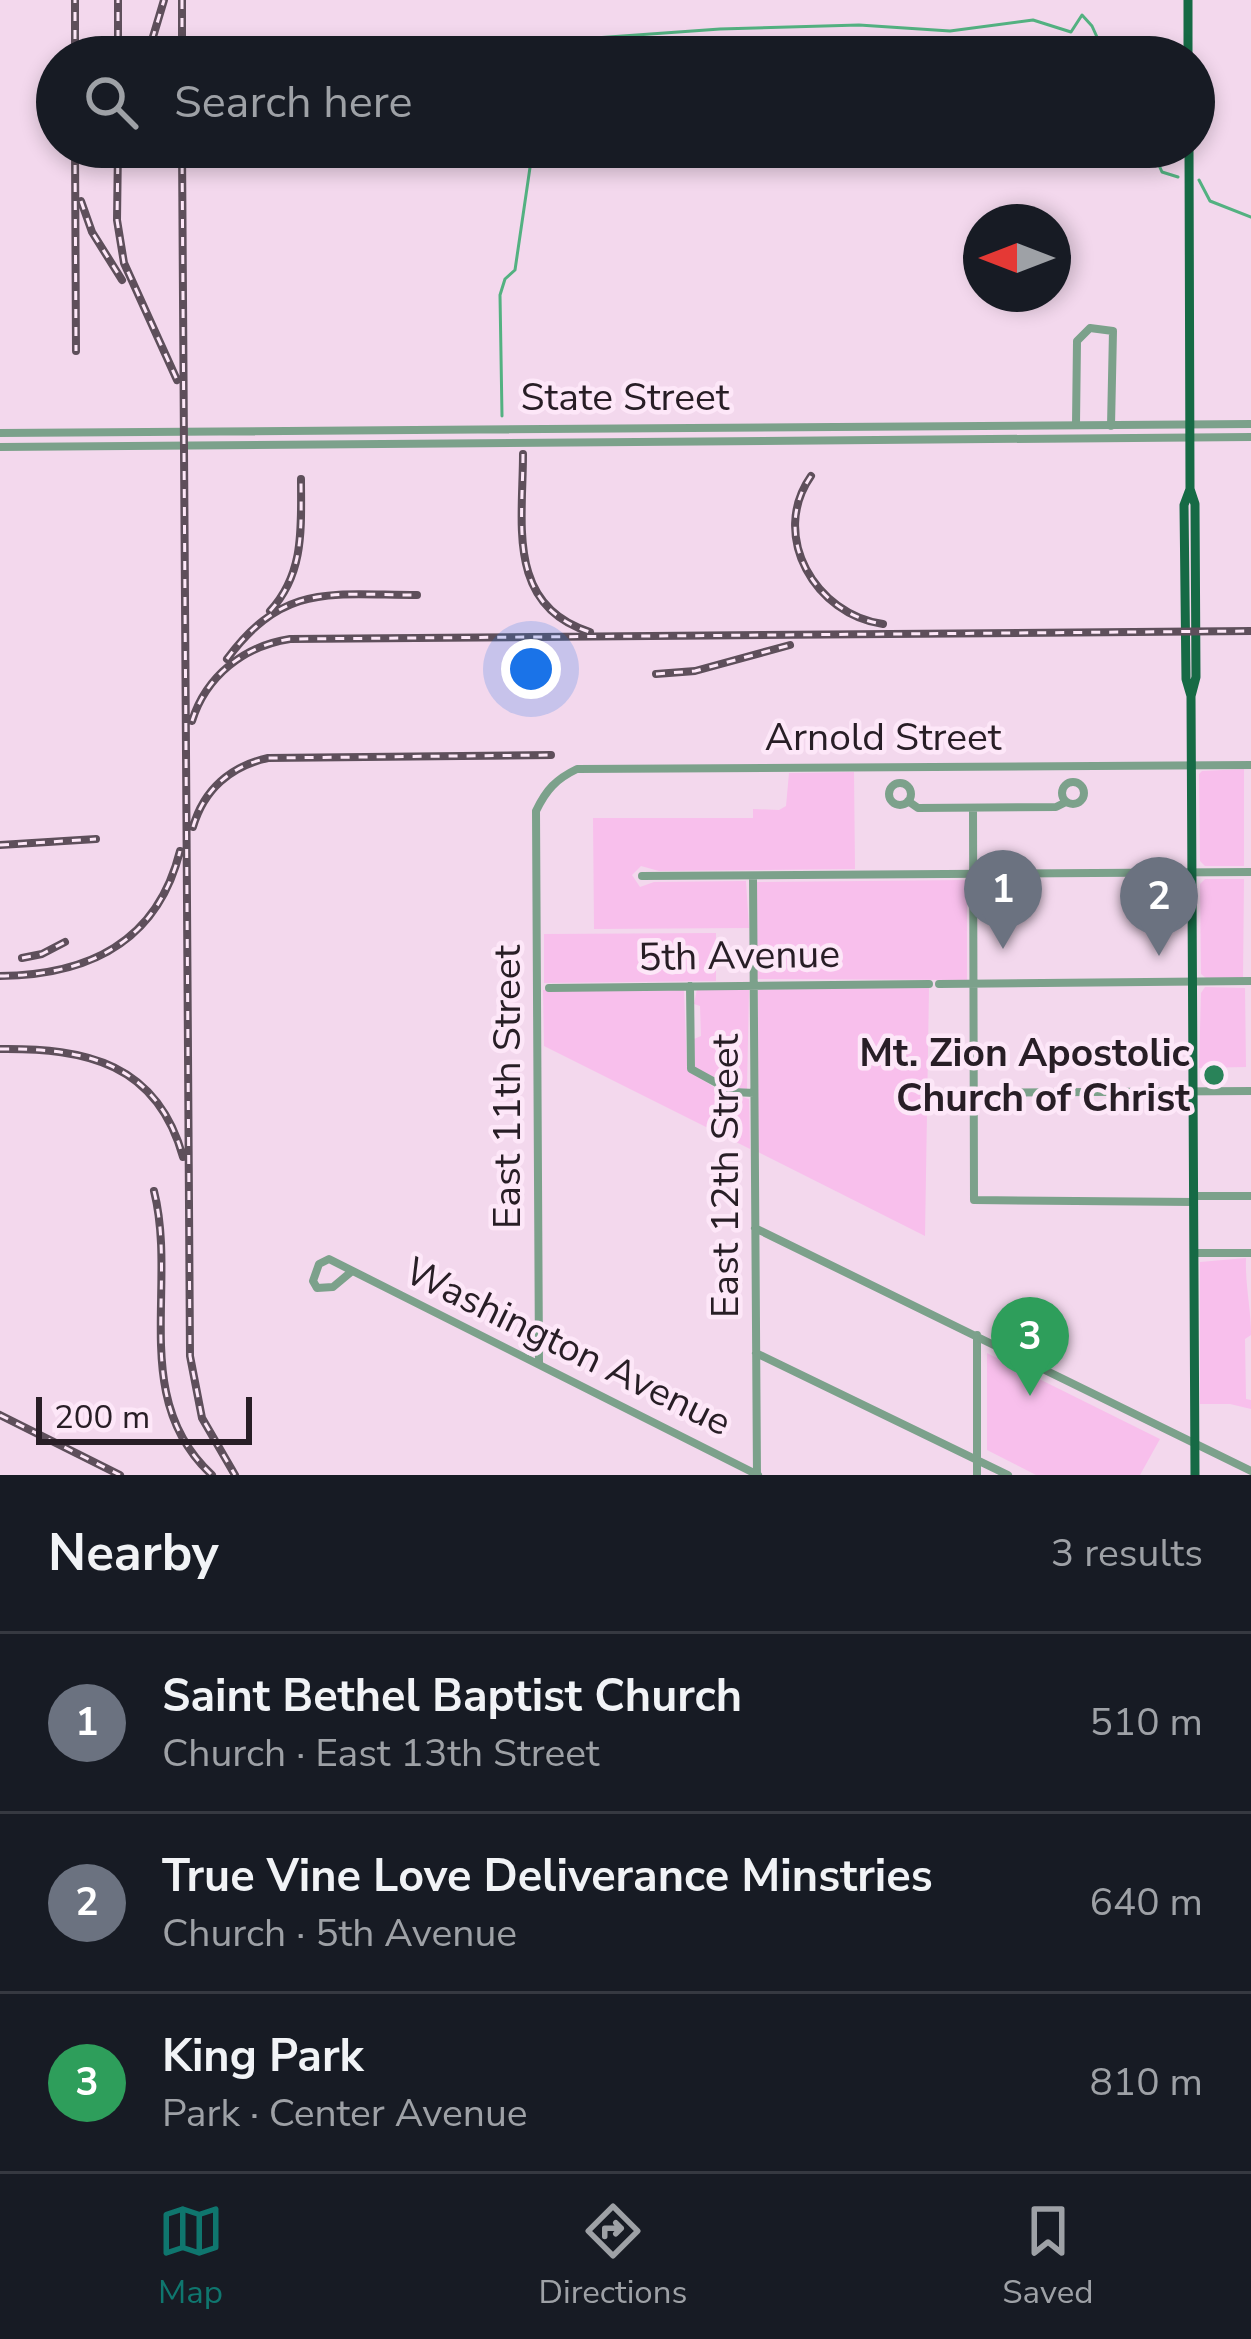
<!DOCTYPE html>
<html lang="en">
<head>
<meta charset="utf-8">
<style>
  :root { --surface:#171b24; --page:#242831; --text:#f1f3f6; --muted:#9ea1a6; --line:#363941; --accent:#0f766e }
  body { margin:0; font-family:"Nunito Sans",sans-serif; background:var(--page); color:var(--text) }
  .compass { position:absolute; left:963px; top:204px; width:108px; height:108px; border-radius:50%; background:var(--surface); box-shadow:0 6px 18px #0003; rotate:270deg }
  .scale { position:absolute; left:36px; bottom:30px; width:216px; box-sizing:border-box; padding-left:12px; border:6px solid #281e26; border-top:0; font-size:33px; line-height:42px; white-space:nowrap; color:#281e26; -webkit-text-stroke:9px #fde7f8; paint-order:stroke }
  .you { position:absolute; left:531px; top:669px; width:42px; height:42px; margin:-30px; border:9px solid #fff; border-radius:50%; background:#1a73e8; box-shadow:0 0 0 18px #1a73e833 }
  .badge { display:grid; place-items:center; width:78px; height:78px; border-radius:50%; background:var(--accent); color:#fff; font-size:39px; font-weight:700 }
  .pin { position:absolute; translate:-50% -99px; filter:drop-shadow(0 3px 6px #0008) }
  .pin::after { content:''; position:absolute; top:63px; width:42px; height:36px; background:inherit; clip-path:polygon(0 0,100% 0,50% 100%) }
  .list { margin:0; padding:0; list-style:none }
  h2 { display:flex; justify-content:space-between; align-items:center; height:156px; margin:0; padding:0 48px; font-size:51px }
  h2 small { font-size:39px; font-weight:400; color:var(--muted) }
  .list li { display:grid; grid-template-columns:78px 1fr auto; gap:36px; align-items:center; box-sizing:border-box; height:180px; padding:0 48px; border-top:3px solid var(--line) }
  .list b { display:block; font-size:45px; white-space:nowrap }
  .list p { margin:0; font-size:39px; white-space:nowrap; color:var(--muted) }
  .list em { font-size:39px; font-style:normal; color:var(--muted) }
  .icon { flex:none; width:66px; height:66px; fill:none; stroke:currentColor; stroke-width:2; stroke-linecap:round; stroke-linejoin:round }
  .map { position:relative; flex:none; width:1251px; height:1475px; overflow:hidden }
  .search { position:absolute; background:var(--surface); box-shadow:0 6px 18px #0003; left:36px; right:36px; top:36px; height:132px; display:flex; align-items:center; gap:30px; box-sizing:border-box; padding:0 42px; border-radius:66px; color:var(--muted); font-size:45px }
  .sheet { height:696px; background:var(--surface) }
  nav { display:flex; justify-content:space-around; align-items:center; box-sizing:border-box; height:168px; border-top:3px solid var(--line); background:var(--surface); font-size:33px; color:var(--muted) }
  nav a { display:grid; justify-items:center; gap:6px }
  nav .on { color:var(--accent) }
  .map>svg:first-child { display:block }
  .green { fill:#f8bfec }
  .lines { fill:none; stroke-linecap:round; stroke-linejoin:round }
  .stream { stroke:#53b181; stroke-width:3 }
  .minor { stroke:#7ca18b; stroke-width:8 }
  .major { stroke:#166a45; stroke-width:9 }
  .rail-casing { stroke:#5e4f5b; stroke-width:8 }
  .rail { stroke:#fde7f8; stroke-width:3; stroke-dasharray:9; stroke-linecap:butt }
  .poi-dot { fill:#298359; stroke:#fde7f8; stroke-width:4.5 }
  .labels { text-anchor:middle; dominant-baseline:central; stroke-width:9; stroke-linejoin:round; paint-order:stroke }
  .street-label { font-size:39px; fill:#281e26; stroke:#fde7f8 }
  .poi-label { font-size:39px; font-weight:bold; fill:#281e26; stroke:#fde7f8; text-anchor:end }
</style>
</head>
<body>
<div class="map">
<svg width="1251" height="1475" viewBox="0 0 1251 1475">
  <rect width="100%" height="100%" fill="#f3d8ed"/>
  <path class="green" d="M 1244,769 L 1244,866 L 1205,866 L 1200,861 L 1199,774 L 1202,771 Z
    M 854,772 L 855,869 L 659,871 L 641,866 L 632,875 L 640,887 L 654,882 L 746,881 L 749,928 L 594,929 L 593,818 L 753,818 L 753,809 L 779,810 L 786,806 L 789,773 Z
    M 1205,879 L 1244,879 L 1243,978 L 1206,978 L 1201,974 L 1200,884 Z
    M 967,880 L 967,980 L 757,979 L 757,882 Z
    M 716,933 L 716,981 L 544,983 L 544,934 Z
    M 1205,987 L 1245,988 L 1246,1067 L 1199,1068 L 1201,993 Z
    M 929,988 L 925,1236 L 758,1152 L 758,989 Z
    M 697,989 L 749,990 L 747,1089 L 734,1088 L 695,1068 L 694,1039 L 701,1036 L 700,1006 L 694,1004 Z
    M 543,990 L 684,990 L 687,1070 L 717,1089 L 749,1099 L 750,1149 L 544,1046 Z
    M 1246,1258 C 1245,1285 1251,1308 1251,1335 L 1245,1339 L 1246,1399 L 1251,1400 L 1251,1409 L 1230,1404 L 1200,1404 L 1200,1262 Z
    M 987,1353 L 1160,1439 L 1140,1475 L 1036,1475 L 987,1450 Z"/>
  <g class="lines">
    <path class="stream" d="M 540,57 L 581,39 L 720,29 L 859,25 L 950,31 L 1033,20 L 1071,32 L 1082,15 L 1092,26 L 1106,57
      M 1151,147 L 1162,172 L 1178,177
      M 1199,180 L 1210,201 L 1251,217
      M 502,416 L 500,295 L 505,279 L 515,270 L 533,147"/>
    <path class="minor" d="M 1076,424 L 1077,341 L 1090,328 L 1113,331 L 1111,426
      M 0,433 L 1251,424
      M 0,447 L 1251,437
      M1062 793a11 11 0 1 1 22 0a11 11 0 1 1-22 0Z
      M889 794a11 11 0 1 1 22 0a11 11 0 1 1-22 0Z
      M 908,801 L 918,808 L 1056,807 L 1066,802
      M 973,808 L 974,1200 L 1194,1202
      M 642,876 L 1251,872
      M 753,877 L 757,1475
      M 939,984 L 1251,981
      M 690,986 L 691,1069 L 733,1092 L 754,1093
      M 549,988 L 929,984
      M 929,1093 L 1251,1091
      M 1194,1196 L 1251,1196
      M 755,1228 L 1251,1471
      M 1194,1253 L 1251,1253
      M 351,1272 L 333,1287 L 317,1288 L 313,1281 L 319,1264 L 329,1259 L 758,1475
      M 756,1353 L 1008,1475
      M 539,1363 L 536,811 C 546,790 556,779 577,769 L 1251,765
      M 977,1475 L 977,1335"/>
    <path class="major" d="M 1188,0 L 1188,57
      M 1189,147 L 1190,489 L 1195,504 L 1196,677 L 1191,696 L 1195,1475
      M 1190,489 L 1184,505 L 1186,679 L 1191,696"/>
    <defs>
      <path id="rail" d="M 182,0 L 182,57
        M 75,57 L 75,0
        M 118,57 L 118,0
        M 147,57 L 164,0
        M 75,147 L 76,351
        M 118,147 L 117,220 L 124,263 L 177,380
        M 182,147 L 190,1356 L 202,1418 L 235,1475
        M 81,201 L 92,232 L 122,280
        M 523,454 C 523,523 506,606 590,632
        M 811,476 C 769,536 816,615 883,624
        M 270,611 C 305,573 301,527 301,479
        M 227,659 C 284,582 331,595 417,595
        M 656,674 L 695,671 L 790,645
        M 192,721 C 206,676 244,646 290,639 L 1251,631
        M 193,827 C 204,789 231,766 268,758 L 551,755
        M 0,845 L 96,839
        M 22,958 L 42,954 L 65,942
        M 0,976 C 88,975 157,943 180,851
        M 0,1049 C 86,1048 157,1063 183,1157
        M 154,1191 C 178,1287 129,1399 212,1475
        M 0,1415 L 120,1475"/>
    </defs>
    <use href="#rail" class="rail-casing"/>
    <use href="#rail" class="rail"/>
  </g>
  <circle class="poi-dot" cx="1214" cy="1075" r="12"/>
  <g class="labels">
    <g class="street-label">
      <text x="625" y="397">State Street</text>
      <text x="883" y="737">Arnold Street</text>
      <text transform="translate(739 956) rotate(-1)">5th Avenue</text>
      <text transform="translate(507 1087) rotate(-90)">East 11th Street</text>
      <text transform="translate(725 1176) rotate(-90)">East 12th Street</text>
      <text transform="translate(568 1347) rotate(26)">Washington Avenue</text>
    </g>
    <g class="poi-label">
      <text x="1190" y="1053">Mt. Zion Apostolic<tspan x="1190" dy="45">Church of Christ</tspan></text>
    </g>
  </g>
</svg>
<svg class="compass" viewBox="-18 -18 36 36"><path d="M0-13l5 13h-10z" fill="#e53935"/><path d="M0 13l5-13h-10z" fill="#9ea1a6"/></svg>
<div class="scale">200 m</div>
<div class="you"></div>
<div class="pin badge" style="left:1003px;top:949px;background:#6b7280">1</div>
<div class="pin badge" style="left:1159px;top:956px;background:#6b7280">2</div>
<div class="pin badge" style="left:1030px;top:1396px;background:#2e9e5b">3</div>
<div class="search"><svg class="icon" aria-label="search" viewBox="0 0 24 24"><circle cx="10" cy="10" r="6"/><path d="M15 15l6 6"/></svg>Search here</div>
</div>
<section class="sheet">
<h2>Nearby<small>3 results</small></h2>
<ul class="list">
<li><span class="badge" style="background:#6b7280">1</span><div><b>Saint Bethel Baptist Church</b><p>Church · East 13th Street</p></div><em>510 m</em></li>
<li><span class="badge" style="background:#6b7280">2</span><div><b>True Vine Love Deliverance Minstries</b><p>Church · 5th Avenue</p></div><em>640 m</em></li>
<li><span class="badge" style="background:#2e9e5b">3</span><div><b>King Park</b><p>Park · Center Avenue</p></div><em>810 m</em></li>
</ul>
</section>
<nav>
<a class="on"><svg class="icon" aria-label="map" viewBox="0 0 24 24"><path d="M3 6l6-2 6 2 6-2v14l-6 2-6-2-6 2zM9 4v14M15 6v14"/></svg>Map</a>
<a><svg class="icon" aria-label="directions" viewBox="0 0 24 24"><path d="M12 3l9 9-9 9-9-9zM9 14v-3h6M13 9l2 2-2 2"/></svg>Directions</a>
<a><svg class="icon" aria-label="saved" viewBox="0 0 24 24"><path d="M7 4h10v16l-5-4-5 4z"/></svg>Saved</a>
</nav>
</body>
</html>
